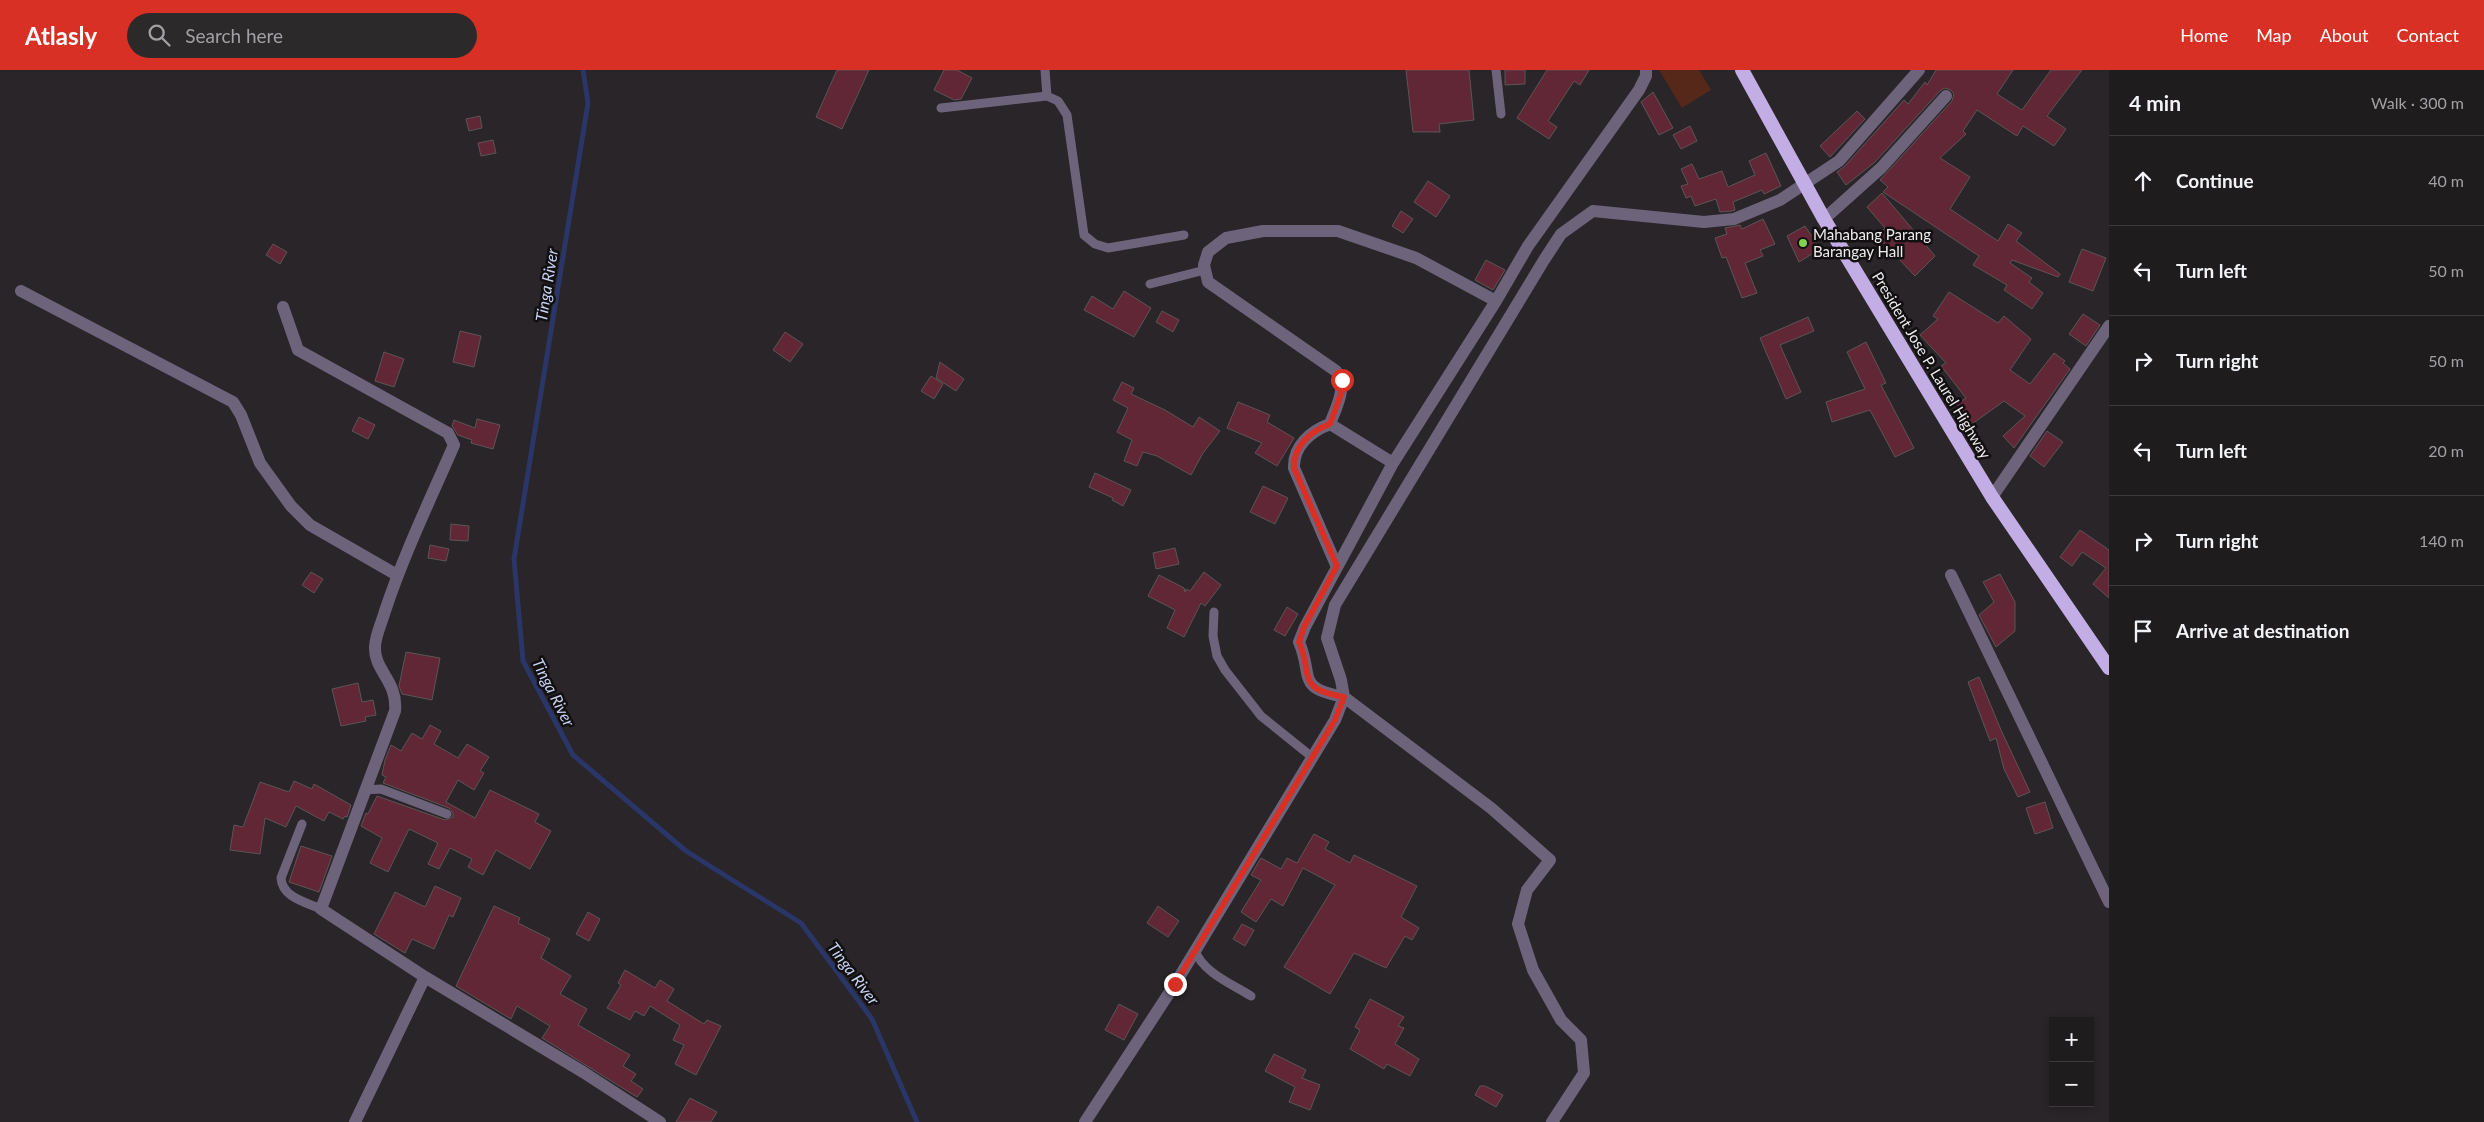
<!DOCTYPE html>
<html lang="en">
<head>
<meta charset="utf-8">
<style>
  :root { --surface:#1f1c1e; --page:#2c292b; --text:#f1f3f6; --muted:#a1a1a4; --line:#3c3a3c; --accent:#d93025 }
  body { margin:0; font-family:Lato,sans-serif; background:var(--page); color:var(--text) }
  .controls { position:absolute; right:15px; bottom:15px; display:grid; overflow:hidden; border-radius:0px; box-shadow:0 2px 8px #0003 }
  .controls button { width:45px; height:45px; display:grid; place-items:center; padding:0; border:0; border-bottom:1px solid var(--line); background:var(--surface); color:var(--text); font:25px sans-serif }
  .stop { position:absolute; width:15px; height:15px; margin:-11px; border:4px solid #d93025; border-radius:50%; background:#fff }
  .stop.end { background:#d93025; border-color:#fff; box-shadow:0 1px 5px #0008 }
  .list { margin:0; padding:0; list-style:none }
  h2 { display:flex; justify-content:space-between; align-items:center; height:65px; margin:0; padding:0 20px; font-size:21px }
  h2 small { font-size:16px; font-weight:400; color:var(--muted) }
  .list li { display:grid; grid-template-columns:32px 1fr auto; gap:15px; align-items:center; box-sizing:border-box; height:90px; padding:0 20px; border-top:1px solid var(--line) }
  .list b { display:block; font-size:19px; white-space:nowrap }
  .list em { font-size:16px; font-style:normal; color:var(--muted) }
  .icon { flex:none; width:28px; height:28px; fill:none; stroke:currentColor; stroke-width:2; stroke-linecap:round; stroke-linejoin:round }
  .map { position:relative; flex:none; width:2109px; height:1052px; overflow:hidden }
  header { display:flex; align-items:center; gap:30px; box-sizing:border-box; height:70px; padding:0 25px; background:var(--accent); color:#fff }
  header strong { font-size:24px }
  nav { display:flex; gap:28px; margin-inline-start:auto; font-size:18px }
  .search { width:350px; height:45px; background:var(--page); display:flex; align-items:center; gap:12px; box-sizing:border-box; padding:0 18px; border-radius:28px; color:var(--muted); font-size:19px }
  main { display:flex }
  aside { flex:1; background:var(--surface) }
  .map>svg:first-child { display:block }
  .green { fill:#55281a }
  .lines { fill:none; stroke-linecap:round; stroke-linejoin:round }
  .stream { stroke:#293667; stroke-width:5 }
  .building { fill:#622736; stroke:#5b5556 }
  .service { stroke:#6d647c; stroke-width:9 }
  .minor { stroke:#6d647c; stroke-width:12 }
  .trunk { stroke:#c2ade4; stroke-width:14 }
  .route { stroke:#d93025; stroke-width:6 }
  .poi-dot { fill:#82d04f; stroke:#110f10; stroke-width:2 }
  .labels { text-anchor:middle; dominant-baseline:central; stroke-width:5; stroke-linejoin:round; paint-order:stroke }
  .poi-label { font-size:15px; fill:#efedef; stroke:#110f10; text-anchor:start }
  .street-label { font-size:15px; fill:#efedef; stroke:#110f10 }
  .water-label { font-size:16px; font-style:italic; fill:#c9d4f4; stroke:#110f10 }
</style>
</head>
<body>
<header>
<strong>Atlasly</strong>
<div class="search"><svg class="icon" aria-label="search" viewBox="0 0 24 24"><circle cx="10" cy="10" r="6"/><path d="M15 15l6 6"/></svg>Search here</div>
<nav><a>Home</a><a>Map</a><a>About</a><a>Contact</a></nav>
</header>
<main>
<div class="map">
<svg width="2109" height="1052" viewBox="0 0 2109 1052">
  <rect width="100%" height="100%" fill="#292528"/>
  <path class="green" d="M 1659,0 L 1699,0 L 1711,20 L 1682,38 Z"/>
  <g class="lines">
    <path class="stream" d="M 583,0 L 588,33 L 514,489 L 523,591 L 573,685 L 686,781 L 801,853 L 872,949 L 917,1052"/>
  </g>
  <path class="building" d="M 837,0 L 869,0 L 842,59 L 816,47 Z
    M 944,0 L 957,0 L 972,8 L 961,29 L 954,30 L 934,20 Z
    M 1406,0 L 1469,0 L 1474,50 L 1439,54 L 1440,62 L 1413,62 Z
    M 1505,0 L 1525,0 L 1525,14 L 1505,15 Z
    M 1547,0 L 1589,0 L 1580,15 L 1574,11 L 1548,51 L 1557,57 L 1549,69 L 1517,48 Z
    M 1936,0 L 2013,0 L 1997,24 L 2022,40 L 2051,0 L 2082,0 L 2047,46 L 2066,59 L 2054,76 L 2023,56 L 2017,66 L 1977,40 L 1963,61 L 1966,64 L 1940,88 L 1970,107 L 1950,139 L 1998,171 L 2008,154 L 2022,163 L 2016,171 L 2060,204 L 2058,207 L 2012,190 L 2010,193 L 2032,208 L 2029,212 L 2043,223 L 2032,239 L 2004,220 L 2007,215 L 1973,195 L 1979,186 L 1883,122 L 1888,117 L 1880,110 L 1952,31 L 1954,24 L 1951,20 L 1944,18 L 1940,21 L 1875,92 L 1846,115 L 1837,102 L 1845,96 L 1904,30 L 1908,34 L 1925,12 L 1927,15 Z
    M 1653,22 L 1673,58 L 1659,65 L 1641,32 Z
    M 1857,41 L 1865,49 L 1830,87 L 1820,76 Z
    M 480,46 L 482,58 L 469,61 L 466,49 Z
    M 1690,56 L 1697,71 L 1681,79 L 1673,65 Z
    M 493,70 L 496,83 L 481,86 L 478,73 Z
    M 1766,83 L 1781,116 L 1764,124 L 1762,120 L 1733,132 L 1735,140 L 1732,141 L 1720,142 L 1716,129 L 1695,136 L 1691,126 L 1686,128 L 1681,116 L 1688,114 L 1681,99 L 1692,94 L 1699,109 L 1722,101 L 1728,117 L 1755,105 L 1749,91 Z
    M 1428,111 L 1450,126 L 1436,147 L 1414,132 Z
    M 1882,123 L 1935,186 L 1915,206 L 1877,166 L 1885,158 L 1867,137 Z
    M 1401,141 L 1413,149 L 1403,163 L 1392,156 Z
    M 1763,149 L 1775,174 L 1760,180 L 1763,186 L 1745,193 L 1757,223 L 1742,228 L 1726,187 L 1722,188 L 1715,168 L 1727,164 L 1725,158 L 1740,155 L 1742,159 Z
    M 1805,156 L 1820,179 L 1799,192 L 1787,166 Z
    M 273,174 L 287,182 L 280,194 L 266,185 Z
    M 2082,179 L 2106,188 L 2093,221 L 2069,212 Z
    M 1486,190 L 1505,200 L 1493,220 L 1475,210 Z
    M 1124,221 L 1151,238 L 1134,267 L 1084,240 L 1092,226 L 1113,239 Z
    M 1949,222 L 1998,253 L 2004,246 L 2031,269 L 2010,300 L 2030,314 L 2054,283 L 2065,291 L 2063,293 L 2070,299 L 2014,378 L 2003,366 L 2025,346 L 2004,331 L 1972,354 L 1957,334 L 1966,328 L 1941,296 L 1946,293 L 1920,265 L 1938,249 L 1933,246 Z
    M 1162,241 L 1179,250 L 1173,262 L 1156,252 Z
    M 2083,244 L 2100,255 L 2086,276 L 2069,264 Z
    M 1808,247 L 1814,261 L 1780,275 L 1801,322 L 1786,329 L 1760,268 Z
    M 460,261 L 481,266 L 474,297 L 453,292 Z
    M 785,262 L 803,274 L 790,292 L 773,280 Z
    M 1866,272 L 1886,313 L 1881,315 L 1914,378 L 1895,387 L 1870,340 L 1832,352 L 1826,332 L 1865,319 L 1847,282 Z
    M 384,282 L 404,289 L 394,317 L 375,311 Z
    M 940,292 L 964,309 L 956,321 L 936,308 Z
    M 931,306 L 943,314 L 934,329 L 921,321 Z
    M 1122,312 L 1134,318 L 1131,324 L 1165,340 L 1193,357 L 1199,347 L 1220,361 L 1203,383 L 1191,405 L 1157,386 L 1143,382 L 1137,396 L 1124,391 L 1132,370 L 1117,362 L 1128,338 L 1113,330 Z
    M 1238,332 L 1270,345 L 1267,352 L 1294,368 L 1277,396 L 1255,383 L 1262,373 L 1227,358 Z
    M 359,347 L 375,355 L 368,369 L 352,361 Z
    M 477,349 L 500,355 L 493,379 L 471,373 L 472,370 L 458,365 L 452,356 L 454,350 L 475,358 Z
    M 2047,361 L 2063,372 L 2044,397 L 2030,386 Z
    M 1095,403 L 1131,420 L 1123,436 L 1112,430 L 1113,428 L 1089,417 Z
    M 1263,416 L 1288,428 L 1275,454 L 1250,442 Z
    M 451,454 L 469,456 L 468,471 L 450,470 Z
    M 2080,460 L 2109,480 L 2109,528 L 2093,514 L 2106,498 L 2082,482 L 2072,496 L 2060,487 Z
    M 430,475 L 449,479 L 446,491 L 428,488 Z
    M 1175,478 L 1179,494 L 1156,499 L 1153,483 Z
    M 311,502 L 323,509 L 314,523 L 302,515 Z
    M 1204,502 L 1221,515 L 1205,536 L 1201,533 L 1184,567 L 1167,558 L 1175,540 L 1148,526 L 1159,505 L 1184,518 L 1185,522 L 1186,519 L 1190,521 Z
    M 2000,504 L 2015,532 L 2015,561 L 1996,577 L 1979,545 L 1994,532 L 1983,512 Z
    M 1287,537 L 1298,544 L 1285,566 L 1274,560 Z
    M 406,582 L 440,588 L 432,630 L 402,624 L 399,616 Z
    M 1979,607 L 2001,660 L 2030,722 L 2018,727 L 2004,699 L 1996,668 L 1990,671 L 1968,612 Z
    M 358,613 L 362,632 L 373,630 L 376,645 L 365,647 L 366,651 L 341,656 L 332,619 Z
    M 430,655 L 441,661 L 434,674 L 458,688 L 467,674 L 489,687 L 480,701 L 484,703 L 474,720 L 458,710 L 446,732 L 475,748 L 490,720 L 539,744 L 535,752 L 551,761 L 530,799 L 496,780 L 483,805 L 468,797 L 472,789 L 450,778 L 439,799 L 428,794 L 438,773 L 409,759 L 388,802 L 370,793 L 382,768 L 361,756 L 366,743 L 368,744 L 377,726 L 445,750 L 453,747 L 453,743 L 449,738 L 383,713 L 386,707 L 382,705 L 385,690 L 391,675 L 401,681 L 412,663 L 422,669 Z
    M 294,711 L 312,719 L 314,714 L 351,735 L 347,747 L 345,746 L 343,749 L 329,742 L 324,751 L 296,736 L 286,757 L 265,748 L 260,784 L 230,780 L 234,755 L 243,757 L 260,712 L 289,722 Z
    M 2045,732 L 2053,758 L 2035,764 L 2026,738 Z
    M 1314,764 L 1329,772 L 1325,779 L 1350,793 L 1354,785 L 1417,816 L 1401,847 L 1419,858 L 1412,870 L 1405,866 L 1386,898 L 1354,883 L 1330,924 L 1284,897 L 1335,815 L 1303,798 L 1283,836 L 1271,829 L 1256,852 L 1241,842 L 1261,810 L 1251,805 L 1261,788 L 1281,799 L 1287,788 L 1297,793 Z
    M 301,776 L 332,786 L 319,822 L 289,812 Z
    M 435,816 L 461,828 L 453,847 L 449,845 L 434,879 L 412,869 L 405,883 L 374,864 L 395,822 L 425,837 Z
    M 494,836 L 520,848 L 518,853 L 550,869 L 541,888 L 571,906 L 560,924 L 587,939 L 578,955 L 630,985 L 623,996 L 636,1004 L 631,1011 L 643,1019 L 637,1027 L 542,968 L 550,956 L 517,936 L 511,949 L 456,916 Z
    M 1158,836 L 1179,851 L 1168,867 L 1147,853 Z
    M 588,842 L 600,849 L 589,871 L 576,864 Z
    M 1242,854 L 1254,860 L 1245,876 L 1233,869 Z
    M 625,900 L 655,918 L 660,910 L 674,919 L 667,931 L 704,954 L 707,950 L 721,956 L 696,1005 L 675,994 L 684,975 L 673,970 L 680,955 L 650,936 L 644,946 L 635,941 L 630,950 L 607,938 L 621,915 L 618,913 Z
    M 1370,929 L 1404,947 L 1398,956 L 1404,958 L 1395,974 L 1419,989 L 1410,1006 L 1387,994 L 1384,999 L 1350,979 L 1360,960 L 1355,957 Z
    M 1119,934 L 1138,944 L 1124,970 L 1105,960 Z
    M 1274,984 L 1306,1000 L 1302,1008 L 1320,1015 L 1310,1040 L 1289,1032 L 1295,1017 L 1265,1001 Z
    M 1480,1016 L 1485,1016 L 1503,1025 L 1496,1037 L 1475,1025 Z
    M 690,1028 L 717,1042 L 711,1052 L 676,1052 Z"/>
  <g class="lines">
    <path class="service" d="M 1045,0 L 1047,26
      M 1496,0 L 1501,44
      M 941,38 L 1047,26 L 1058,31 L 1067,45 L 1084,165 L 1095,174 L 1108,178 L 1184,165
      M 1150,214 L 1205,200
      M 1214,542 L 1213,566 L 1217,586 L 1225,600 L 1261,646 L 1312,687
      M 364,720 L 381,719 L 447,744
      M 302,754 L 281,808 C 282,827 305,832 321,839
      M 1195,880 C 1202,902 1232,914 1251,926"/>
    <path class="minor" d="M 1824,149 L 1881,98 L 1946,26
      M 21,221 L 233,332 L 241,345 L 260,393 L 291,436 L 310,455 L 397,505
      M 283,237 L 298,280 L 448,363 L 454,375 C 430,430 404,484 385,541 C 382,552 375,566 375,577 C 374,601 398,611 395,641 L 321,839 L 425,907
      M 1330,354 C 1311,361 1293,376 1294,398 L 1337,497
      M 1393,393 L 1330,354 C 1336,337 1348,318 1336,301 L 1208,212 L 1204,195 L 1208,182 L 1226,168 L 1263,161 L 1338,161 L 1416,188 L 1496,231
      M 1992,427 L 2109,256
      M 1951,505 L 2109,832
      M 355,1052 L 425,907 L 583,1002 L 660,1052
      M 1085,1052 L 1175,914 L 1335,650 L 1344,627 L 1341,610 L 1327,568 L 1335,535 L 1544,190 L 1561,164 L 1593,141 L 1704,152 L 1734,149 L 1780,130 L 1839,91 L 1919,0
      M 1552,1052 L 1584,1003 L 1581,970 L 1561,950 L 1533,900 L 1518,854 L 1527,820 L 1550,790 L 1491,738 L 1344,627 C 1295,618 1314,607 1299,572 L 1305,557 L 1393,393 L 1496,231 L 1528,176 L 1639,20 L 1646,6 L 1646,0"/>
    <path class="trunk" d="M 1742,0 L 1824,149 L 1992,427 L 2109,598"/>
  </g>
  <g class="lines">
    <path class="route" d="M 1175,914 L 1335,650 L 1344,627 C 1295,618 1314,607 1299,572 L 1304,557 L 1337,496 L 1294,398 C 1293,376 1311,361 1330,354 L 1342,321 L 1342,310"/>
  </g>
  <circle class="poi-dot" cx="1803" cy="173" r="5"/>
  <g class="labels">
    <g class="poi-label">
      <text x="1813" y="164">Mahabang Parang<tspan x="1813" dy="17">Barangay Hall</tspan></text>
    </g>
    <g class="street-label">
      <text transform="translate(1932 295) rotate(59)">President Jose P. Laurel Highway</text>
    </g>
    <g class="water-label">
      <text transform="translate(546 215) rotate(-81)">Tinga River</text>
      <text transform="translate(554 622) rotate(63)">Tinga River</text>
      <text transform="translate(854 903) rotate(53)">Tinga River</text>
    </g>
  </g>
</svg>
<div class="controls">
<button>+</button>
<button>−</button>
</div>
<div class="stop" style="left:1342px;top:310px"></div>
<div class="stop end" style="left:1175px;top:914px"></div>
</div>
<aside>
<h2>4 min<small>Walk · 300 m</small></h2>
<ul class="list">
<li><svg class="icon" aria-label="ahead" viewBox="0 0 24 24"><path d="M12 20V5M6 11l6-6 6 6"/></svg><div><b>Continue</b></div><em>40 m</em></li>
<li><svg class="icon" aria-label="left" viewBox="0 0 24 24"><path d="M17 20v-9H6M10 6l-5 5 5 5"/></svg><div><b>Turn left</b></div><em>50 m</em></li>
<li><svg class="icon" aria-label="right" viewBox="0 0 24 24"><path d="M7 20v-9h11M14 6l5 5-5 5"/></svg><div><b>Turn right</b></div><em>50 m</em></li>
<li><svg class="icon" aria-label="left" viewBox="0 0 24 24"><path d="M17 20v-9H6M10 6l-5 5 5 5"/></svg><div><b>Turn left</b></div><em>20 m</em></li>
<li><svg class="icon" aria-label="right" viewBox="0 0 24 24"><path d="M7 20v-9h11M14 6l5 5-5 5"/></svg><div><b>Turn right</b></div><em>140 m</em></li>
<li><svg class="icon" aria-label="arrive" viewBox="0 0 24 24"><path d="M6 21V4h12l-3 4 3 4H6"/></svg><div><b>Arrive at destination</b></div></li>
</ul>
</aside>
</main>
</body>
</html>
